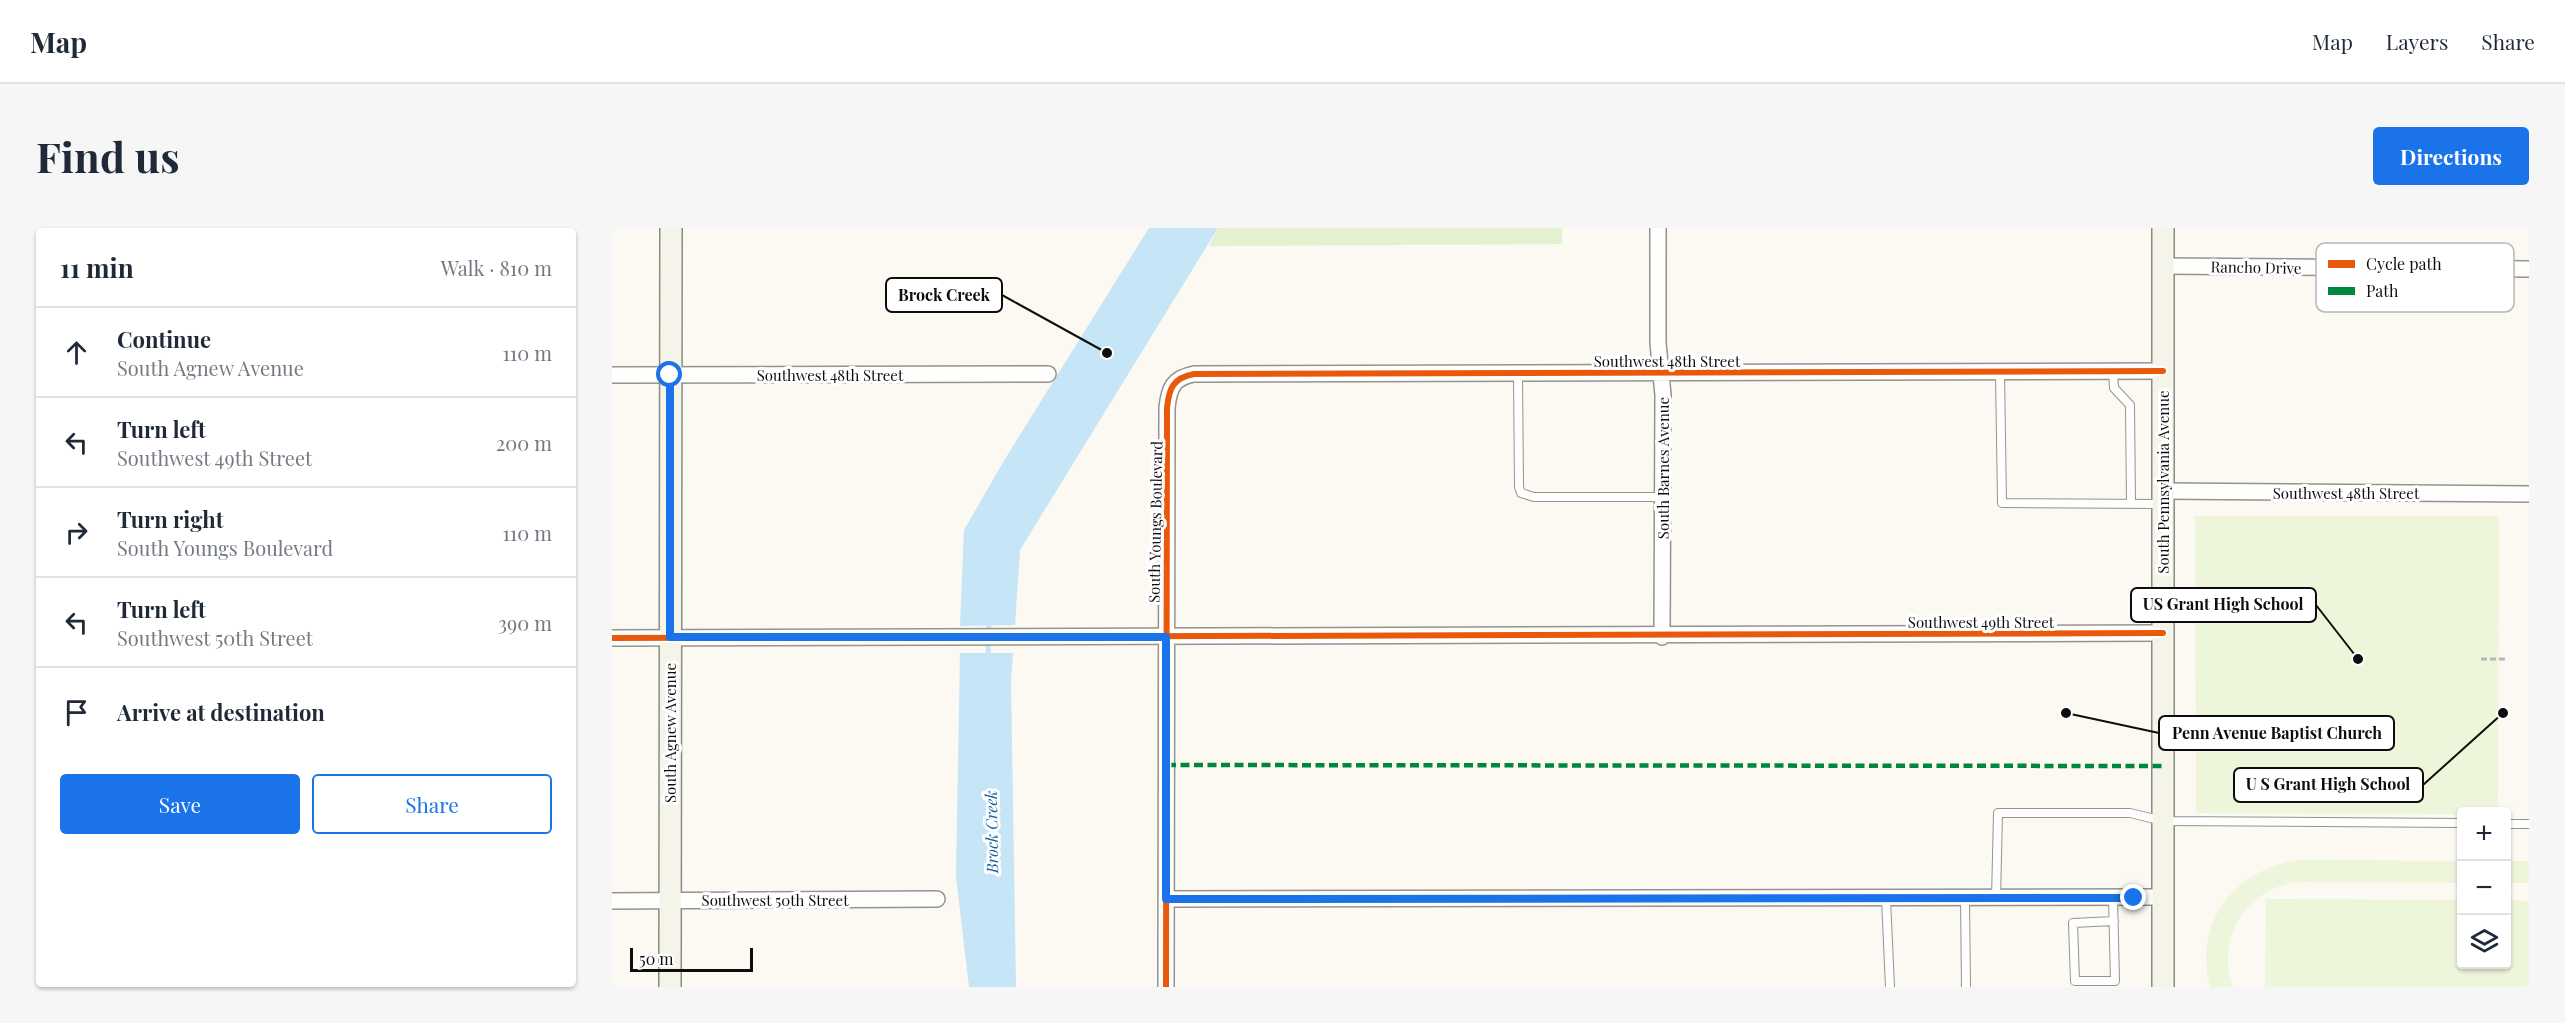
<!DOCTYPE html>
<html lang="en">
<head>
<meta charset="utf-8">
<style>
  :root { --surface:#fff; --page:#f6f6f7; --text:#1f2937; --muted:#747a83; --line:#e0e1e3; --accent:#1a73e8 }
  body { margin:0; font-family:"Playfair Display",serif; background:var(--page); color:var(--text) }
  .controls { position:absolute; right:18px; bottom:18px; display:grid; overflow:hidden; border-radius:6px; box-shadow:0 2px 4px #0004 }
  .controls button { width:54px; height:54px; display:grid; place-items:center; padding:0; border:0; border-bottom:2px solid var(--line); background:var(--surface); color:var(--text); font:30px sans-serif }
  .scale { position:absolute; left:18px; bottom:15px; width:123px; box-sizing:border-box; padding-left:6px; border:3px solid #0d0d0d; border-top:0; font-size:16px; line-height:21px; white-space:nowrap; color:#0d0d0d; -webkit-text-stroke:4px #fff; paint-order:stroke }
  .stop { position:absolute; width:18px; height:18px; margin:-14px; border:4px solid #1a73e8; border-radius:50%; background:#fff }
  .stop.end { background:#1a73e8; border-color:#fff; box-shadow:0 2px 6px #0008 }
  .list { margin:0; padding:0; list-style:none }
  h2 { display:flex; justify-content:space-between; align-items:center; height:78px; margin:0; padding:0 24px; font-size:26px }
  h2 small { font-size:20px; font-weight:400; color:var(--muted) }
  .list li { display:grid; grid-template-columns:39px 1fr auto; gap:18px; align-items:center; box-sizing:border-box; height:90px; padding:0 24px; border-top:2px solid var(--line) }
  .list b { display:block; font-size:22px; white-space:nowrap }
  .list p { margin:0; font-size:20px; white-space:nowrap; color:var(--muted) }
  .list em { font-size:20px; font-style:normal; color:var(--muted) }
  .actions { display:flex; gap:12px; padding:18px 24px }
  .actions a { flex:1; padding:14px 0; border:2px solid var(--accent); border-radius:6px; text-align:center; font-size:21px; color:var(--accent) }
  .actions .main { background:var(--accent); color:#fff }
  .icon { flex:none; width:33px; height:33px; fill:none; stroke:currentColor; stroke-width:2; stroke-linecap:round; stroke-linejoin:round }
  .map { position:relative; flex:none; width:1917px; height:759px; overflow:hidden; border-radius:6px }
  header { display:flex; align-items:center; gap:36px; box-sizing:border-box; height:84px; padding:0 30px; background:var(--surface); border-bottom:2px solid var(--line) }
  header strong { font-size:28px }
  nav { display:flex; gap:33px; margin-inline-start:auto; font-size:21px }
  .intro { display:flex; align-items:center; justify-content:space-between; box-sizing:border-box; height:144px; padding:0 36px }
  h1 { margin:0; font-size:42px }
  .button { padding:15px 27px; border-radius:6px; background:var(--accent); color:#fff; font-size:21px; font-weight:700 }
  main { display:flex; gap:36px; padding:0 36px }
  aside { flex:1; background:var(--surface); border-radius:6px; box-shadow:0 2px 4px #0004 }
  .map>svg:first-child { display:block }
  .green { fill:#e3f1d0 }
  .pitch { fill:#edf5da }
  .water { fill:#c6e5f6 }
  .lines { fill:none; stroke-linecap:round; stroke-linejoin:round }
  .stream { stroke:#c6e5f6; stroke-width:5 }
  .lane-casing { stroke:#949390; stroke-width:10 }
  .street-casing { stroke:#949390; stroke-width:18 }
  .secondary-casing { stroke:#8b8a86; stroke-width:24 }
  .path { stroke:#b8b8b6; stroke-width:3; stroke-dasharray:6 3; stroke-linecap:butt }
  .lane { stroke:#fefefd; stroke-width:8 }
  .street { stroke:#fefefd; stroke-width:15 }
  .secondary { stroke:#f5f4e8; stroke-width:21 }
  .quiet { stroke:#00873e; stroke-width:4.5; stroke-dasharray:9 4.5; stroke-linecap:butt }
  .cycleway-casing { stroke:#fff; stroke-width:10 }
  .cycleway { stroke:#e8590c; stroke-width:6 }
  .route { stroke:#1a73e8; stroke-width:8 }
  .labels { text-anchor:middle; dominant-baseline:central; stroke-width:6; stroke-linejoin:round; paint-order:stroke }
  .street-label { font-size:15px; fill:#0d0d0d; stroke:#fff }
  .water-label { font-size:16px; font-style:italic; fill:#1261a3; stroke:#fff }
  .key { fill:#fff; stroke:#b6b6b6; stroke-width:1.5 }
  .key-label { font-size:16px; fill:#0d0d0d }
  .leader { fill:none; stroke:#0d0d0d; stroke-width:2 }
  .callout-dot { fill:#0d0d0d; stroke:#fff; stroke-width:2 }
  .callout { fill:#fff; stroke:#0d0d0d; stroke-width:2 }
  .callout-label { font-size:16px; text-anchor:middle; font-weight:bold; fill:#0d0d0d }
</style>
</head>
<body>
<header>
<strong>Map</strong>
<nav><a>Map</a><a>Layers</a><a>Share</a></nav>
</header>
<div class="intro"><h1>Find us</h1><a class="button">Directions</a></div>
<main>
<aside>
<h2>11 min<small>Walk · 810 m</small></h2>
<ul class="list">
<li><svg class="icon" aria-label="ahead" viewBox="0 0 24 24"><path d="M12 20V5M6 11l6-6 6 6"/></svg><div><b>Continue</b><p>South Agnew Avenue</p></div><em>110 m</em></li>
<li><svg class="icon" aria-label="left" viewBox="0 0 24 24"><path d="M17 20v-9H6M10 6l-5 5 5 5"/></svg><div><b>Turn left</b><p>Southwest 49th Street</p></div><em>200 m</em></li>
<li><svg class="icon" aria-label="right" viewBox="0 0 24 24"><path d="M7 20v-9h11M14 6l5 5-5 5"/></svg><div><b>Turn right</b><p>South Youngs Boulevard</p></div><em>110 m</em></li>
<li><svg class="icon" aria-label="left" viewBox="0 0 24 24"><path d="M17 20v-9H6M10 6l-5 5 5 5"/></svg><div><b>Turn left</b><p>Southwest 50th Street</p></div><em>390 m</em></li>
<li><svg class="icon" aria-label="arrive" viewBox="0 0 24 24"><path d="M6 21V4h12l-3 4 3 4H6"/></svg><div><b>Arrive at destination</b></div></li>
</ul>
<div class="actions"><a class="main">Save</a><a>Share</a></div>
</aside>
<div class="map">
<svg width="1917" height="759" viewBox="0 0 1917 759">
  <rect width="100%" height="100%" fill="#fbf9f1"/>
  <path class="green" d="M 606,0 L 950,0 L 950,16 L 597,18 Z"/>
  <path class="pitch" d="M 1583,288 L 1887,288 L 1886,578 L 1882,583 L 1850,584 L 1849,586 L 1584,585 Z
    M 1686,632 L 1849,633 L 1849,655 L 1689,654 C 1637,657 1602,710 1621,759 L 1598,759 C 1581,694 1622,642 1686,632 Z
    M 1895,633 L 1917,633 L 1917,655 L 1895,655 Z
    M 1654,671 L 1849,672 L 1850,736 L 1894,736 L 1895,672 L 1917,673 L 1917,759 L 1653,759 Z"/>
  <path class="water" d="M 537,0 L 606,0 L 408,322 L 403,397 L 348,398 L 352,302 L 393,231 Z
    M 348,425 L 401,425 L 399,453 L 404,759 L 357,759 L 344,648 Z"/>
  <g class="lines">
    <path class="stream" d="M 376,430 L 377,392"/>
    <defs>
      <path id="lane" d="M 1501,144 L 1502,160 L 1518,177 L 1519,276
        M 906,145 L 907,259 L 909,265 L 922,269 L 1051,269
        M 1388,145 L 1390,275 L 1549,276
        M 1894,596 L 1917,596
        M 1501,670 L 1503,753 L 1463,753 L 1461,695 L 1502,693
        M 1274,671 L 1278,759
        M 1353,671 L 1354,759
        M 1384,671 L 1386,585 L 1518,585 L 1551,593 L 1850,595"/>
      <path id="street" d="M 1046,0 L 1046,115 L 1051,167 L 1050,409
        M 1551,38 L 1917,41
        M 0,147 L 436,146
        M 1551,263 L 1917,266
        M 0,410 L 1551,405
        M 554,671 L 1551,669
        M 0,673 L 325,671
        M 554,759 L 555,180 C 557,160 561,150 582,146 L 1551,143"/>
      <path id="secondary" d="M 1551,0 L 1551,759
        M 58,759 L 59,0"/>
    </defs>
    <use href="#lane" class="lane-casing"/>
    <use href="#street" class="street-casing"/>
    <use href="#secondary" class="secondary-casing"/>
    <path class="path" d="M 1869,431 L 1896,431"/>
    <use href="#lane" class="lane"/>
    <use href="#street" class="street"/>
    <use href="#secondary" class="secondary"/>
    <path class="quiet" d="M 555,537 L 1551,538"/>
    <defs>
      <path id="cycleway" d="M 0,410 L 1551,405
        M 554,759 L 555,180 C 557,160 561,150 582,146 L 1551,143"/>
    </defs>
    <use href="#cycleway" class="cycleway-casing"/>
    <use href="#cycleway" class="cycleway"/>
  </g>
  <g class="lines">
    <path class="route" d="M 58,147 L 58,409 L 554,409 L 554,671 L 1522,670"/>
  </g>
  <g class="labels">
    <g class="street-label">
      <text transform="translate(1644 39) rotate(1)">Rancho Drive</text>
      <text x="1055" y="133">Southwest 48th Street</text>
      <text x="218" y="147">Southwest 48th Street</text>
      <text transform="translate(1051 240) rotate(-90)">South Barnes Avenue</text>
      <text transform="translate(1551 254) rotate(-90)">South Pennsylvania Avenue</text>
      <text x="1734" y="265">Southwest 48th Street</text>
      <text transform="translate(543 294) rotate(-89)">South Youngs Boulevard</text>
      <text x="1369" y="394">Southwest 49th Street</text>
      <text transform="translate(58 505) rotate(-90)">South Agnew Avenue</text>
      <text x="163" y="672">Southwest 50th Street</text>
    </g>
    <g class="water-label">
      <text transform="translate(379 604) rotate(-91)">Brock Creek</text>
    </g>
  </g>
  <rect x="1704" y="15" width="198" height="69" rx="9" class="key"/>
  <rect x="1716" y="32" width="27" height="8" fill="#e8590c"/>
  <rect x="1716" y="59" width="27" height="8" fill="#00873e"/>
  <g class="key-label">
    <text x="1754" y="42">Cycle path</text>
    <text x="1754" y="69">Path</text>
  </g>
  <path class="leader" d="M495 125L390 67M1746 431L1704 377M1454 485L1547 505M1891 485L1811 557"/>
  <g class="callout-dot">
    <circle cx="495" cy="125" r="6"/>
    <circle cx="1746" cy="431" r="6"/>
    <circle cx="1454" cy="485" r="6"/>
    <circle cx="1891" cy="485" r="6"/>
  </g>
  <g class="callout">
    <rect x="274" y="50" width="116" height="34" rx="6"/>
    <rect x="1519" y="360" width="185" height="34" rx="6"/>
    <rect x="1547" y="488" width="235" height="34" rx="6"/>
    <rect x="1622" y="540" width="189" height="34" rx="6"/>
  </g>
  <g class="callout-label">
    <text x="332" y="73">Brock Creek</text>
    <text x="1611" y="382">US Grant High School</text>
    <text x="1665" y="511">Penn Avenue Baptist Church</text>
    <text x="1716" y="562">U S Grant High School</text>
  </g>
</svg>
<div class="controls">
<button>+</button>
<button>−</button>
<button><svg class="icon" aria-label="layers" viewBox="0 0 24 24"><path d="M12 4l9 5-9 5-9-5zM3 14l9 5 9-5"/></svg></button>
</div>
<div class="scale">50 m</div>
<div class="stop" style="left:58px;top:147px"></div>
<div class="stop end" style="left:1522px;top:670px"></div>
</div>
</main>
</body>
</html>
